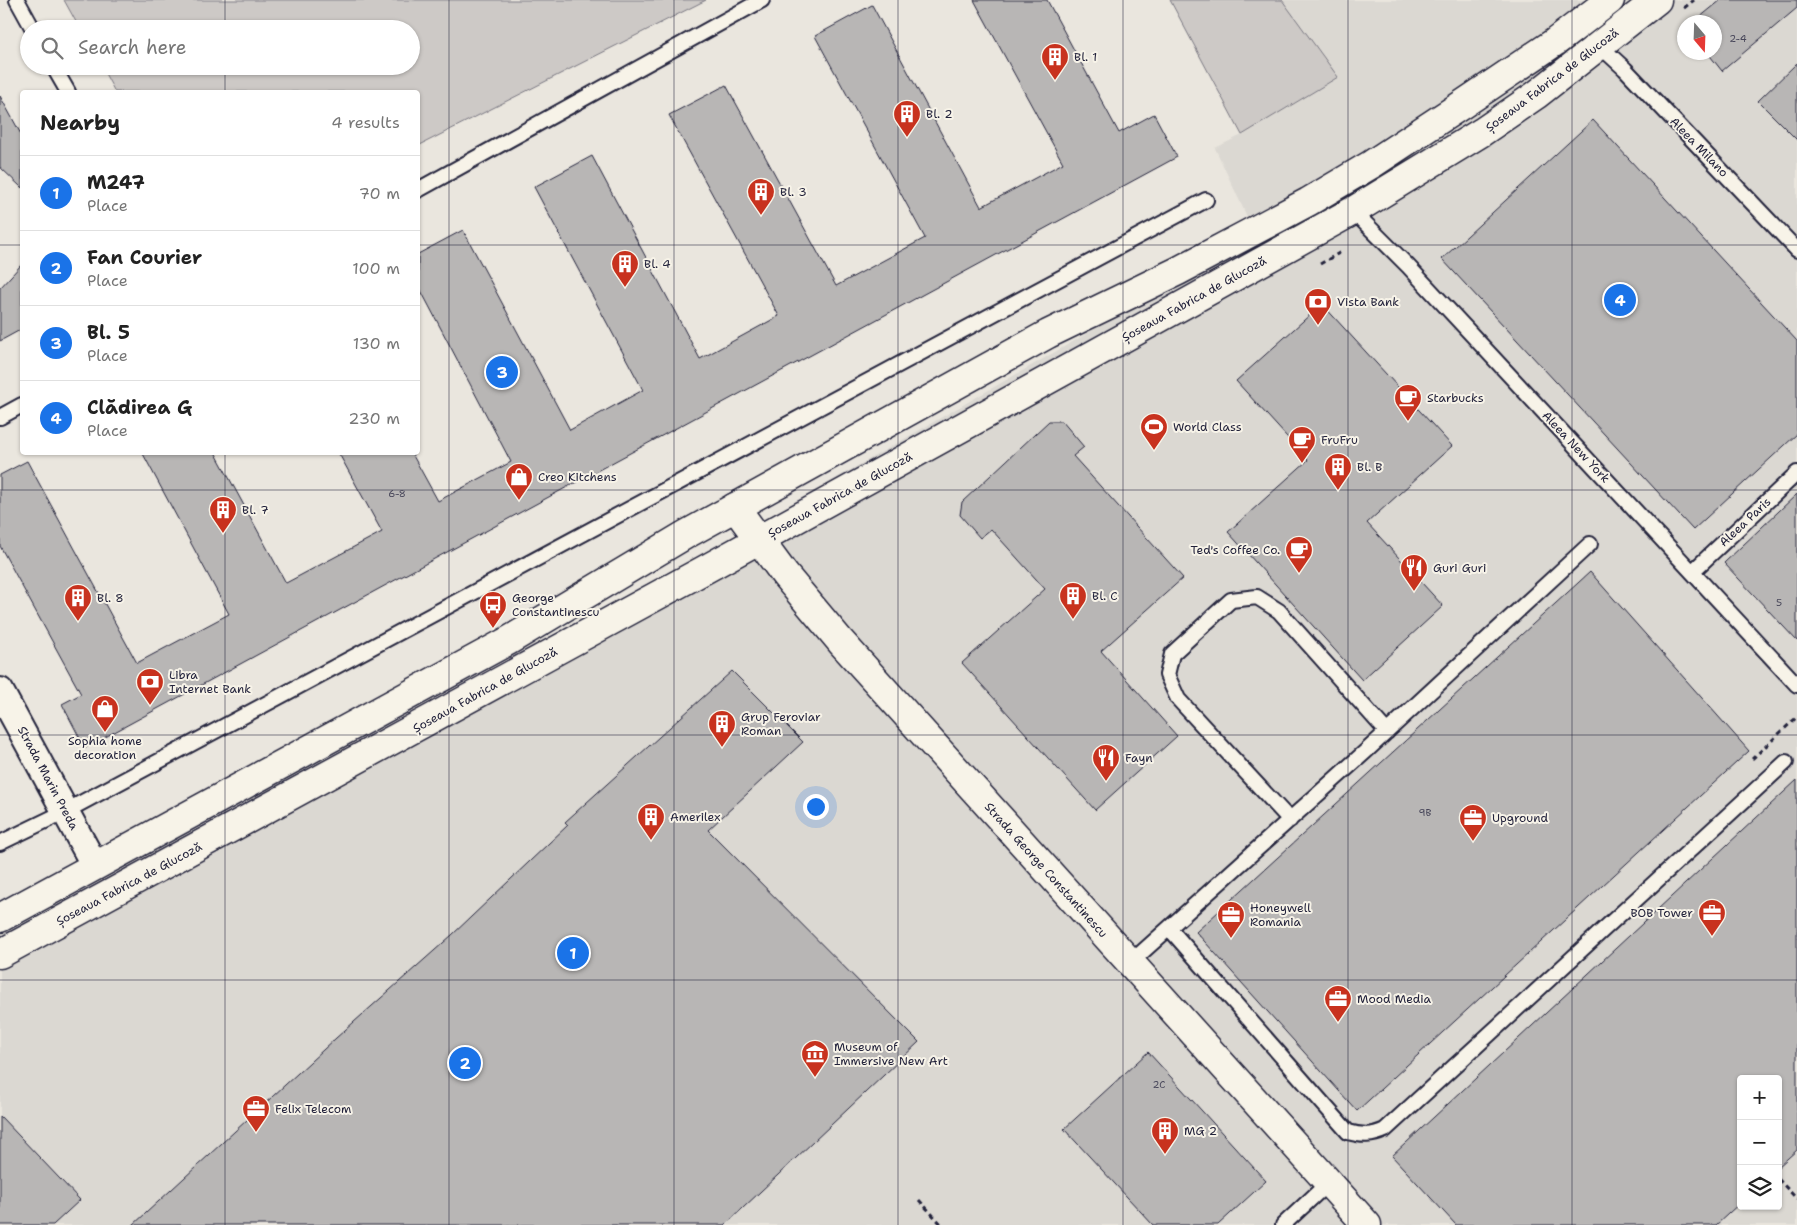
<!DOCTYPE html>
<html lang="en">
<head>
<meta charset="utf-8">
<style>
  :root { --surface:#fff; --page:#f2f2f2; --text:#222; --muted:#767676; --line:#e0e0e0; --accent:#1a73e8 }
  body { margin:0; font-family:"Shantell Sans",sans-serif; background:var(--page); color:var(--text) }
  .controls { position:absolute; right:15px; bottom:15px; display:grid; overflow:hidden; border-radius:5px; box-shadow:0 1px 4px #0004 }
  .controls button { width:45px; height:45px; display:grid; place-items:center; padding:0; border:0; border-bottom:1px solid var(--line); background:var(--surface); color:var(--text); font:25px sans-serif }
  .compass { position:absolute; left:1677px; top:15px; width:45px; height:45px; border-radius:50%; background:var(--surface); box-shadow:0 1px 4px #0004; rotate:161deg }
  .you { position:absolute; left:815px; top:806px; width:18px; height:18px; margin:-12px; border:4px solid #fff; border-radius:50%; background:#1a73e8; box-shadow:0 0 0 8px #1a73e833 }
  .badge { display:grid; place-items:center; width:32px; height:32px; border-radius:50%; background:var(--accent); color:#fff; font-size:16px; font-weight:700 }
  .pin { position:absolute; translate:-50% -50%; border:2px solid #fff; box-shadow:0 1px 5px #0006 }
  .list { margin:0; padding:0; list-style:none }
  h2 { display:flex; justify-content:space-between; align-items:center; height:65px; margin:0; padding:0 20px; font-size:21px }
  h2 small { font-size:16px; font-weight:400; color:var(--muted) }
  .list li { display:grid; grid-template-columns:32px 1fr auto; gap:15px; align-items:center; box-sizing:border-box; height:75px; padding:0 20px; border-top:1px solid var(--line) }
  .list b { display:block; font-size:19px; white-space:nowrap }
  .list p { margin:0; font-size:16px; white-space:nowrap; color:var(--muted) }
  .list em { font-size:16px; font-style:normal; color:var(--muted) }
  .icon { flex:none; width:28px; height:28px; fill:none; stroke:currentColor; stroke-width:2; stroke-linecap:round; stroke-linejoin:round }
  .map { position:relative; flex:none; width:1797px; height:1225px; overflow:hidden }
  .search { position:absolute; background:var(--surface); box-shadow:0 1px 4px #0004; left:20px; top:20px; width:400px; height:55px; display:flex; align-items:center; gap:12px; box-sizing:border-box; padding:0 18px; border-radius:28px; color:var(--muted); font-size:19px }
  .panel { position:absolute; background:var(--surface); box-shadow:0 1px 4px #0004; left:20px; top:90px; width:400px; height:365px; border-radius:5px }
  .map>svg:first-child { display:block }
  .built { fill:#dbd8d2; fill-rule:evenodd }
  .green { fill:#cdc9c6; stroke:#787680 }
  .building { fill:#b8b6b5; stroke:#22223b }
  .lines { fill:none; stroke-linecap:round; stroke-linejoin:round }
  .service-casing { stroke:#22223b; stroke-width:18 }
  .minor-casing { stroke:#22223b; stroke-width:30 }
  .tertiary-casing { stroke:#22223b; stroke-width:31 }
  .primary-casing { stroke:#22223b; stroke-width:31 }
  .path { stroke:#22223b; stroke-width:3; stroke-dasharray:5 4; stroke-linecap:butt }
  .service { stroke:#f7f3e8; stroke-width:14 }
  .minor { stroke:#f7f3e8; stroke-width:26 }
  .tertiary { stroke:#f7f3e8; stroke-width:28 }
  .primary { stroke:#f7f3e8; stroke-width:28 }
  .grid { fill:none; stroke:#22223b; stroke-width:1; stroke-opacity:0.55 }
  .labels { text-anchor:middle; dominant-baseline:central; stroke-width:4; stroke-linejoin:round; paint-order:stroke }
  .number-label { font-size:10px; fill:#48475a }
  .poi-label { font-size:12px; fill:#22223b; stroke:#f7f3e8; text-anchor:start }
  .street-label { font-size:12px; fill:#22223b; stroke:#f7f3e8 }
</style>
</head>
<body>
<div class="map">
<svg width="1797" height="1225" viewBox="0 0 1797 1225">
  <rect width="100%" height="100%" fill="#eae6de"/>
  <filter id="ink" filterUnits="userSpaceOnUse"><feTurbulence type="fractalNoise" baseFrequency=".02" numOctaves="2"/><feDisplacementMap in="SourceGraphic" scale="10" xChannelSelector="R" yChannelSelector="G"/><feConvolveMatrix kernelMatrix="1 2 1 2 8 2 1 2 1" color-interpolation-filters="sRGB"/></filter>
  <g filter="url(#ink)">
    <path class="built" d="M 1282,0 L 1797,0 L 1797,1225 L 0,1225 L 0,939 L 201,830 L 788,506 L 1256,236 L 1215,148 L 1242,135 L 1338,77 ZM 1684,22 L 1714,22 L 1714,52 L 1684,52 ZM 1741,1079 L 1778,1079 L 1778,1206 L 1741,1206 Z"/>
    <path class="green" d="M 64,0 L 706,0 L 418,146 L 418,92 L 115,92 L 101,66 L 411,66 L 411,29 L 80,29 Z
      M 1170,0 L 1282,0 L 1338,77 L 1242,135 Z"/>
    <path class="building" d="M 974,0 L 1047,0 L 1119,133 L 1154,114 L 1177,157 L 85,748 L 62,704 L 81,694 L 0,546 L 0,475 L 27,461 L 137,663 L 229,614 L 142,452 L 215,452 L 286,583 L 382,532 L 338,452 L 411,452 L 438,501 L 511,462 L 418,285 L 418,254 L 463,230 L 570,430 L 643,390 L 534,187 L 592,156 L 700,359 L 779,316 L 669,115 L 726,85 L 836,286 L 925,238 L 815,36 L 872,5 L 981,207 L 1063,163 Z
      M 1721,0 L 1797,0 L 1797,8 L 1722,71 L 1707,52 L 1714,52 L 1714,22 L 1694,22 Z
      M 1797,63 L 1797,140 L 1758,101 Z
      M 0,96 L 22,136 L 22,188 L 0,167 Z
      M 1593,120 L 1797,341 L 1797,434 L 1693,530 L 1442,259 Z
      M 22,264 L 22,329 L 0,341 L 0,288 Z
      M 1322,304 L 1452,446 L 1367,523 L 1443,606 L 1362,680 L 1228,532 L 1308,460 L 1236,381 Z
      M 1049,421 L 1062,421 L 1084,447 L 1073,456 L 1183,578 L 1101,651 L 1177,736 L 1095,810 L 962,663 L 1045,589 L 991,529 L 980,538 L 960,515 L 962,502 Z
      M 1797,494 L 1797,641 L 1724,563 Z
      M 1590,572 L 1749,751 L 1357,1111 L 1196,932 Z
      M 732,671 L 803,742 L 708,830 L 919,1042 L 725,1225 L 133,1225 L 336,1038 L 452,935 L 568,825 L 565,822 Z
      M 1797,780 L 1797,1150 L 1778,1167 L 1778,1079 L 1741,1079 L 1741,1202 L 1716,1225 L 1456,1225 L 1392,1156 Z
      M 1148,1052 L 1266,1181 L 1218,1225 L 1153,1225 L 1064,1129 Z
      M 0,1116 L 80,1200 L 53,1225 L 0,1225 Z"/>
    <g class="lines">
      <defs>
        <path id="service" d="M 17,0 L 33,29
          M 1600,46 L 1625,69 L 1797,250
          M 53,66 L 68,92
          M 418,190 L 762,0
          M 1353,211 L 1408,266 L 1797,685
          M 0,417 L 22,405
          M 1692,572 L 1797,473
          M 1290,820 L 1178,699 L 1167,675 L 1172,654 L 1231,600 L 1257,597 L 1279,611 L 1387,732
          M 0,843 L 66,811 L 1206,200
          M 1169,928 L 1348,1132 C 1362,1136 1372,1136 1385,1130 L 1786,762
          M 1130,963 L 1365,752 L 1590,544
          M 1283,1225 L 1328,1183"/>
        <path id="minor" d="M 0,691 L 95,866"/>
        <path id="tertiary" d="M 735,507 L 785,575 L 841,642 L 1367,1225"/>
        <path id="primary" d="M 0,918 L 508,641 L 685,535 L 1048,334 L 1178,271 L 1308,202 L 1372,164 L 1463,104 L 1555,42 L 1610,0
          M 0,954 L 704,570 L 1353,211 L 1482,132 L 1536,95 L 1657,0"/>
      </defs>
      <use href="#service" class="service-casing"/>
      <use href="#minor" class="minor-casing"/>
      <use href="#tertiary" class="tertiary-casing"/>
      <use href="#primary" class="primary-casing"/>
      <path class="path" d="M 1684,8 L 1694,0
        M 1320,264 L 1341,252
        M 1752,759 L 1797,717
        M 1778,1179 L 1797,1199
        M 919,1200 L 942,1225"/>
      <use href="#service" class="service"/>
      <use href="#minor" class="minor"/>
      <use href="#tertiary" class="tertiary"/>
      <use href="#primary" class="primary"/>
    </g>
  </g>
  <path class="grid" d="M 225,0 L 225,29M 449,0 L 449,1225M 674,0 L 674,1225M 898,0 L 898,1225M 1123,0 L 1123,1225M 1348,0 L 1348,1225M 1572,0 L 1572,1225M 225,66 L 225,92M 0,245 L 22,245M 418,245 L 1797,245M 225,452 L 225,1225M 0,490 L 1797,490M 0,735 L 1797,735M 0,980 L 1797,980"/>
  <defs>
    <symbol id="building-pin" viewBox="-11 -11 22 30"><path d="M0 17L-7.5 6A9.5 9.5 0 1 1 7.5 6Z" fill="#c8321e" stroke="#f7f3e8"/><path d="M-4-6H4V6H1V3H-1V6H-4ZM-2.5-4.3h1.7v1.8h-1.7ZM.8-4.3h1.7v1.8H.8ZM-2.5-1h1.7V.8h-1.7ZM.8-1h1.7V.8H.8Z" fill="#fff"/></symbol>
    <symbol id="bank-pin" viewBox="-11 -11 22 30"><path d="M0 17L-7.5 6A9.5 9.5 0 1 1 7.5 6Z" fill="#c8321e" stroke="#f7f3e8"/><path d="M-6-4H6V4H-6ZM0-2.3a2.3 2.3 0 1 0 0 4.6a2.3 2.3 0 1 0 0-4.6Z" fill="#fff"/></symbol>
    <symbol id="cafe-pin" viewBox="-11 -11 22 30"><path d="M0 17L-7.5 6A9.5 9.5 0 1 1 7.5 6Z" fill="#c8321e" stroke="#f7f3e8"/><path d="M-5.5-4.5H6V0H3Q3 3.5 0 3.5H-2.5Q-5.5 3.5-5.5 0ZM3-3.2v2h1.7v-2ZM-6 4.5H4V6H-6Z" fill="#fff"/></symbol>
    <symbol id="stadium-pin" viewBox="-11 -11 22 30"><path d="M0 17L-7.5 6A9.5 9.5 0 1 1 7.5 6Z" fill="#c8321e" stroke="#f7f3e8"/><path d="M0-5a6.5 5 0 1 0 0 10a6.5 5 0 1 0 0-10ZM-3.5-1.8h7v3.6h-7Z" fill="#fff"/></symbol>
    <symbol id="shop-pin" viewBox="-11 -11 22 30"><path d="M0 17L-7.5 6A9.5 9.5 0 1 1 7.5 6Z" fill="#c8321e" stroke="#f7f3e8"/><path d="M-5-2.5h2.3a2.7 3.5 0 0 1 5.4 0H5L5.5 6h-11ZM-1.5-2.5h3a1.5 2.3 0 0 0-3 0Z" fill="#fff"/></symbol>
    <symbol id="restaurant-pin" viewBox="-11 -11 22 30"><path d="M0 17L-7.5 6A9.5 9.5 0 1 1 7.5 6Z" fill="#c8321e" stroke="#f7f3e8"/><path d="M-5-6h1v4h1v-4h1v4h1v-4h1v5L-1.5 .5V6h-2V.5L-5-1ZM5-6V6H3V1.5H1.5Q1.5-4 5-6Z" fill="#fff"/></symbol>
    <symbol id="bus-pin" viewBox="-11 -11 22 30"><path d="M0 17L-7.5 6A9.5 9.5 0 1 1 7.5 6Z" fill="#c8321e" stroke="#f7f3e8"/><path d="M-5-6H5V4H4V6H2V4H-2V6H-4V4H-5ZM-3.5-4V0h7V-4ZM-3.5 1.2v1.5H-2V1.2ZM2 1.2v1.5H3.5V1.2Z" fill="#fff"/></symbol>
    <symbol id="office-pin" viewBox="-11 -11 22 30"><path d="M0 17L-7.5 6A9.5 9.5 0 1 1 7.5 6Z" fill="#c8321e" stroke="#f7f3e8"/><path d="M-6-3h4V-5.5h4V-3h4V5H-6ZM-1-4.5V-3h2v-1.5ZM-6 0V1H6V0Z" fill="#fff"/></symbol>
    <symbol id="museum-pin" viewBox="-11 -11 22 30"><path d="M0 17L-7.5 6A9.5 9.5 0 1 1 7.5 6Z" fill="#c8321e" stroke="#f7f3e8"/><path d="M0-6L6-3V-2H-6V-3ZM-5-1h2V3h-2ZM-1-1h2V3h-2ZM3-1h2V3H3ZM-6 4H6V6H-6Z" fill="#fff"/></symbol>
  </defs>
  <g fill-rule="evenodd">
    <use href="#building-pin" x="1039" y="41" width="32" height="43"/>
    <use href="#building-pin" x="891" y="98" width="32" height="43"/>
    <use href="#building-pin" x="745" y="176" width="32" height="43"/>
    <use href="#building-pin" x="609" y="248" width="32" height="43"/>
    <use href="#bank-pin" x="1302" y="286" width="32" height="43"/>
    <use href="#cafe-pin" x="1392" y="382" width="32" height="43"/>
    <use href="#stadium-pin" x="1138" y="411" width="32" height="43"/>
    <use href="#cafe-pin" x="1286" y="424" width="32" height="43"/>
    <use href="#building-pin" x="1322" y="451" width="32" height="43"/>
    <use href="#shop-pin" x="503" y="461" width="32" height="43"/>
    <use href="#building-pin" x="207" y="494" width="32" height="43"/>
    <use href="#cafe-pin" x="1283" y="534" width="32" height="43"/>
    <use href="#restaurant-pin" x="1398" y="552" width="32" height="43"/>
    <use href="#building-pin" x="1057" y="580" width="32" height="43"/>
    <use href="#building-pin" x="62" y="582" width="32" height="43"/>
    <use href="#bus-pin" x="477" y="589" width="32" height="43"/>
    <use href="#bank-pin" x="134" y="666" width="32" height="43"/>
    <use href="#shop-pin" x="89" y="693" width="32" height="43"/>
    <use href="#building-pin" x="706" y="708" width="32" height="43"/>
    <use href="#restaurant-pin" x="1090" y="742" width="32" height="43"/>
    <use href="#building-pin" x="635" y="801" width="32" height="43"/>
    <use href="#office-pin" x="1457" y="802" width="32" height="43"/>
    <use href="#office-pin" x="1696" y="897" width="32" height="43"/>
    <use href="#office-pin" x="1215" y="899" width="32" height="43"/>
    <use href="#office-pin" x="1322" y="983" width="32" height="43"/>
    <use href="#museum-pin" x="799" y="1038" width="32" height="43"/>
    <use href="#office-pin" x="240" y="1093" width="32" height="43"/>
    <use href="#building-pin" x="1149" y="1115" width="32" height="43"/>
  </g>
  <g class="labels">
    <g class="number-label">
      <text x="1738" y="38">2-4</text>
      <text x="397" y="493">6-8</text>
      <text x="1779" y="602">5</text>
      <text x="1425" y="812">9B</text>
      <text x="1159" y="1084">2C</text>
    </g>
    <g class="poi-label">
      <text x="1074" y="57">Bl. 1</text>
      <text x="926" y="114">Bl. 2</text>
      <text x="780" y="192">Bl. 3</text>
      <text x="644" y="264">Bl. 4</text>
      <text x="1337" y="302">Vista Bank</text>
      <text x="1427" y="398">Starbucks</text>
      <text x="1173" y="427">World Class</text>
      <text x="1321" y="440">FruFru</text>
      <text x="1357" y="467">Bl. B</text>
      <text x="538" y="477">Creo Kitchens</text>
      <text x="242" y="510">Bl. 7</text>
      <text x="1280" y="550" text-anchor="end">Ted's Coffee Co.</text>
      <text x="1433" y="568">Guri Guri</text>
      <text x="1092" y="596">Bl. C</text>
      <text x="97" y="598">Bl. 8</text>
      <text x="512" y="598">George<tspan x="512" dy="14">Constantinescu</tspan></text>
      <text x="169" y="675">Libra<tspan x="169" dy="14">Internet Bank</tspan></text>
      <text x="741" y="717">Grup Feroviar<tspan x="741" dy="14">Roman</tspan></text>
      <text x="105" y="741" text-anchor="middle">Sophia home<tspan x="105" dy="14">decoration</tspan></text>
      <text x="1125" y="758">Fayn</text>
      <text x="670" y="817">Amerilex</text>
      <text x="1492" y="818">Upground</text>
      <text x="1250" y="908">Honeywell<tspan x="1250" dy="14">Romania</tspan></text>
      <text x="1693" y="913" text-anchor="end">BOB Tower</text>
      <text x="1357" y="999">Mood Media</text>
      <text x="834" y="1047">Museum of<tspan x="834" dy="14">Immersive New Art</tspan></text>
      <text x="275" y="1109">Felix Telecom</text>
      <text x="1184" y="1131">MG 2</text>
    </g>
    <g class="street-label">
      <text transform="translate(1552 80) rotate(-37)">Șoseaua Fabrica de Glucoză</text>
      <text transform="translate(1699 147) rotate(46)">Aleea Milano</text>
      <text transform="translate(1194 299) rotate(-29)">Șoseaua Fabrica de Glucoză</text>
      <text transform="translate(1576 447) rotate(47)">Aleea New York</text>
      <text transform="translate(840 495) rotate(-29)">Șoseaua Fabrica de Glucoză</text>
      <text transform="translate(1745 522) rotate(-43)">Aleea Paris</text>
      <text transform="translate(485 690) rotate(-29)">Șoseaua Fabrica de Glucoză</text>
      <text transform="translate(48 778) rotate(62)">Strada Marin Preda</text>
      <text transform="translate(1046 870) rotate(48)">Strada George Constantinescu</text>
      <text transform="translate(129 884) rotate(-28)">Șoseaua Fabrica de Glucoză</text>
    </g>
  </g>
</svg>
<div class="controls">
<button>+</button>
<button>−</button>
<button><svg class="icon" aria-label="layers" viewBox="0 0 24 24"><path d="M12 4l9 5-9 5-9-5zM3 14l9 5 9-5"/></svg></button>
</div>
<svg class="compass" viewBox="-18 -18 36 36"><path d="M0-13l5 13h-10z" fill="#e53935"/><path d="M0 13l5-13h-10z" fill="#767676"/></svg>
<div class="you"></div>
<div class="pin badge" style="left:573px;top:953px">1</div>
<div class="pin badge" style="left:465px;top:1063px">2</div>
<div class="pin badge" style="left:502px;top:372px">3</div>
<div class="pin badge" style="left:1620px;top:300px">4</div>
<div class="search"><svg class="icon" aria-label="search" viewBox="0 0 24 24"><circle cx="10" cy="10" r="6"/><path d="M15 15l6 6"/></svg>Search here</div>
<section class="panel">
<h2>Nearby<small>4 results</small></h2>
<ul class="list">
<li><span class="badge">1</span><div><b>M247</b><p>Place</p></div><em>70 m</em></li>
<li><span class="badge">2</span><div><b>Fan Courier</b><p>Place</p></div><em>100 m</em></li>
<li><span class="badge">3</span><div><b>Bl. 5</b><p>Place</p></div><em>130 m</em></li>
<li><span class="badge">4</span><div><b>Clădirea G</b><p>Place</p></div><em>230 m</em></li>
</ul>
</section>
</div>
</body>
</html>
